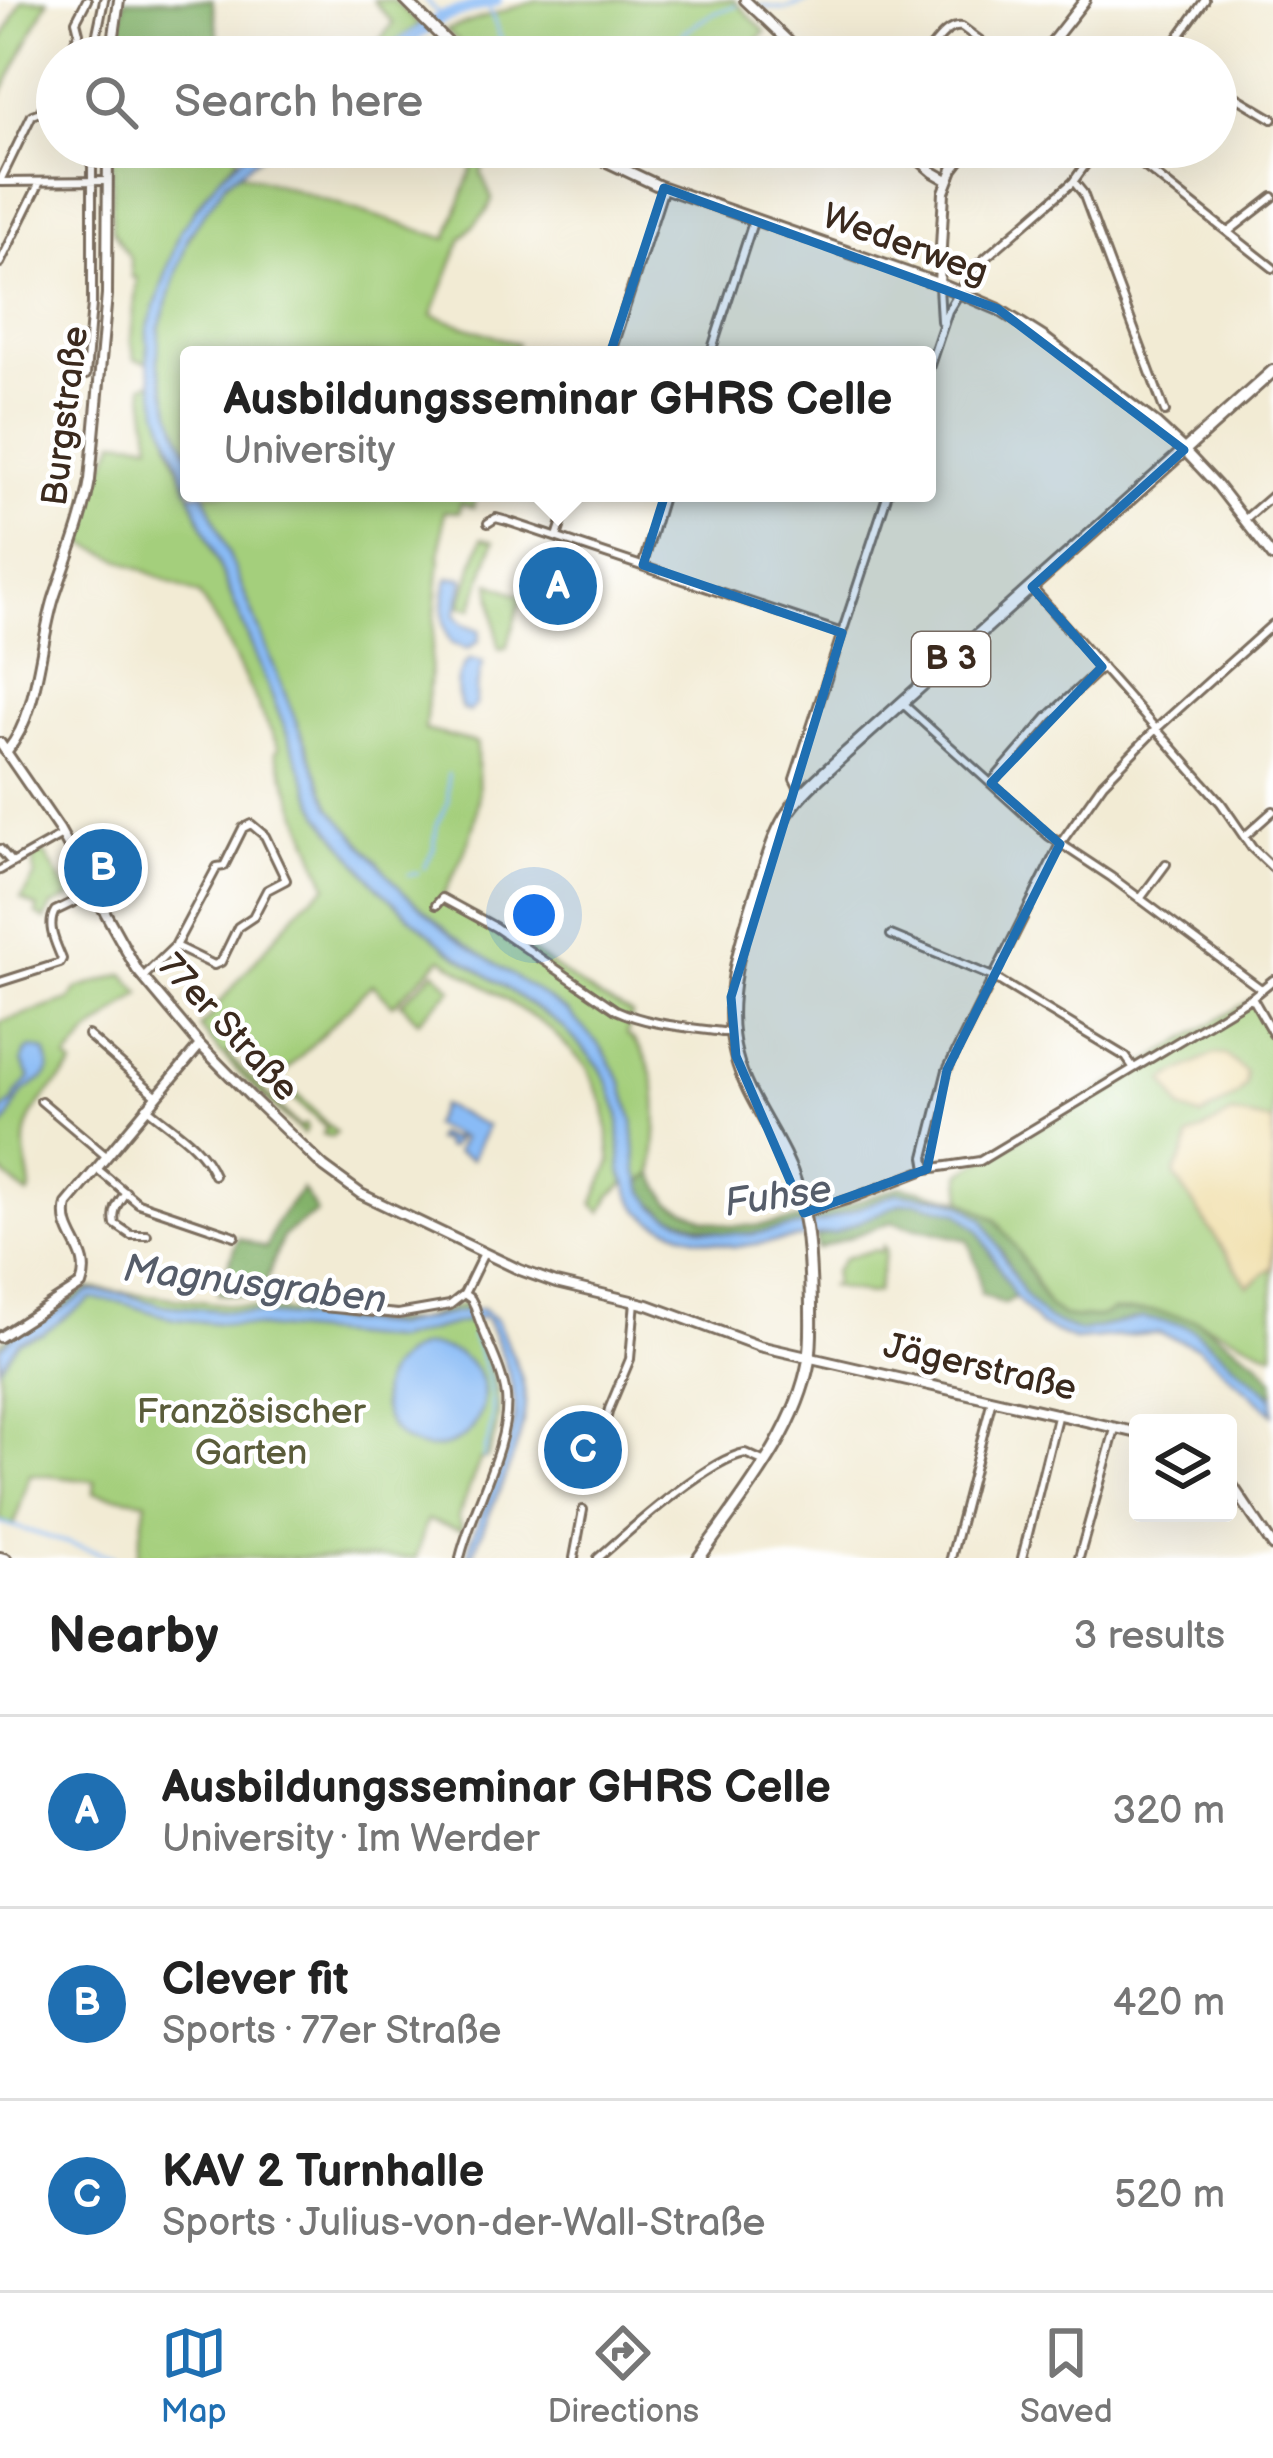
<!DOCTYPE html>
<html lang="en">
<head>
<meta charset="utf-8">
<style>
  :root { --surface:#fff; --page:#f2f2f2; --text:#222; --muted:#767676; --line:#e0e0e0; --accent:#1f6fb2 }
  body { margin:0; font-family:"Balsamiq Sans",sans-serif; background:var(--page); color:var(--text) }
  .controls { position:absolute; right:36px; bottom:36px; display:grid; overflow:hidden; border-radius:12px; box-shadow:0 12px 48px #0002 }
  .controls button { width:108px; height:108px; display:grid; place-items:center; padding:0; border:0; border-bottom:3px solid var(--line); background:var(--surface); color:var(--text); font:60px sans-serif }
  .you { position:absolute; left:534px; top:915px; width:42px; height:42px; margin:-30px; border:9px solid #fff; border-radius:50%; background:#1a73e8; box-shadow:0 0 0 18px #1a73e833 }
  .badge { display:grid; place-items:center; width:78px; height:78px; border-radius:50%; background:var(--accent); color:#fff; font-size:39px; font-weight:700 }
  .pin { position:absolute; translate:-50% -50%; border:6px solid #fff; box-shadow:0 3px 12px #0006 }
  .popup { position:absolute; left:180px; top:346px; width:756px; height:156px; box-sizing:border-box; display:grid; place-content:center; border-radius:12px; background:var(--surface); filter:drop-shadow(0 3px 9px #0005); font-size:39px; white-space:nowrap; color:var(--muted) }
  .popup b { font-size:45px; color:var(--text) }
  .popup::after { content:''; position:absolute; left:50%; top:100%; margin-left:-24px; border:24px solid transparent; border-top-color:var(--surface) }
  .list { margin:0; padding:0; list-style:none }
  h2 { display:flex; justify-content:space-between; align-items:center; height:156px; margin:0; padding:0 48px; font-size:51px }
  h2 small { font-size:39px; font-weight:400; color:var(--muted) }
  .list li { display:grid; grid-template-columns:78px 1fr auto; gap:36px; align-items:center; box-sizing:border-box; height:192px; padding:0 48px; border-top:3px solid var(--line) }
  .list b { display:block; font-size:45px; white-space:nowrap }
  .list p { margin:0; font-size:39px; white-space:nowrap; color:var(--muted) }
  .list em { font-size:39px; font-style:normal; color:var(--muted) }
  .icon { flex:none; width:66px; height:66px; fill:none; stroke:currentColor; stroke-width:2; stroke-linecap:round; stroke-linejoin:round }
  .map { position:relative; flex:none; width:1273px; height:1558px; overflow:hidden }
  .search { position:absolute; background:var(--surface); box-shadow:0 12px 48px #0002; left:36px; right:36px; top:36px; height:132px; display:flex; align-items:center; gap:30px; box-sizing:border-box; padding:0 42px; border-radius:66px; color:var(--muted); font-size:45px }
  .sheet { height:732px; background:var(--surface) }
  nav { display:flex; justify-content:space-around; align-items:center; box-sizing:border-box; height:168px; border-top:3px solid var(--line); background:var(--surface); font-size:33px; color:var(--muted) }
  nav a { display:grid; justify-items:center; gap:6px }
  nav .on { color:var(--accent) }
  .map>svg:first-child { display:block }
  .green { fill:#a4cf7b; stroke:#707c4c; stroke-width:3 }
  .forest { fill:#83b26b; stroke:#5f6e44; stroke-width:3 }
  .sand { fill:#eeda9e; stroke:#94825e; stroke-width:3 }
  .water { fill:#89bbf6; stroke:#62728a; stroke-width:3 }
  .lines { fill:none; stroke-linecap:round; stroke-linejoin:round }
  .stream { stroke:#89bbf6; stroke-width:3 }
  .river { stroke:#89bbf6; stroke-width:12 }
  .minor-casing { stroke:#7b6e5e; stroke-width:12 }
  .tertiary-casing { stroke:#7b6e5e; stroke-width:14 }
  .secondary-casing { stroke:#7b6e5e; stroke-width:15 }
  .primary-casing { stroke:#7b6e5e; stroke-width:16 }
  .minor { stroke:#fff; stroke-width:6 }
  .tertiary { stroke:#fff; stroke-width:8 }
  .secondary { stroke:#fff; stroke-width:9 }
  .primary { stroke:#fff; stroke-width:10 }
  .marked { fill:#1f6fb2; fill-opacity:0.2; stroke:#1f6fb2; stroke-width:9; stroke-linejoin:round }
  .labels { text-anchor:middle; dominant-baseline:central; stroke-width:9; stroke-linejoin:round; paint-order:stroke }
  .shield { fill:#fff; stroke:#766a62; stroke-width:3 }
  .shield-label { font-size:33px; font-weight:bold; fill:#3b2a1e }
  .street-label { font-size:36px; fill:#3b2a1e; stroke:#fff }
  .park-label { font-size:36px; fill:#5a5c3a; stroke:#fff }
  .water-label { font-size:39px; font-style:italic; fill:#565d6a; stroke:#fff }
</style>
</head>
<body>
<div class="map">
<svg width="1273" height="1558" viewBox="0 0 1273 1558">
  <rect width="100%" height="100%" fill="#fff"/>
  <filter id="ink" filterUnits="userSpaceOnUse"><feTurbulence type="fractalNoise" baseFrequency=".00833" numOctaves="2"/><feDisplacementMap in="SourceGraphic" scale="24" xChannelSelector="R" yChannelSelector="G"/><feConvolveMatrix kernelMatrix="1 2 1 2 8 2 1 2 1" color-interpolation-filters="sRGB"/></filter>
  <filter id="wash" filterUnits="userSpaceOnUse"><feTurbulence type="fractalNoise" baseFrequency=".004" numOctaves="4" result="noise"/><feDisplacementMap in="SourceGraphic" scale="48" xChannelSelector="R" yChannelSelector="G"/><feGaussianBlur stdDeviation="2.7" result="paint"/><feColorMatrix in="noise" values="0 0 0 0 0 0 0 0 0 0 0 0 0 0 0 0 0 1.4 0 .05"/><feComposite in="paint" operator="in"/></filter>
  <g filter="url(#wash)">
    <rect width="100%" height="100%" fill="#f2ebd4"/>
    <path class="green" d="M 22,0 L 48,0 L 0,97 L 0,44 Z
      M 373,0 L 393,0 L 419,25 L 376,57 L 367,57 L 393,23 Z
      M 537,0 L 734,0 L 765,32 L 742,57 L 477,57 L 446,30 Z
      M 112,147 L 236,147 L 237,159 L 220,176 L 181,229 L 147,330 L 148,362 L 135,359 L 131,340 L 137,278 L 132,277 L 130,258 L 112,229 Z
      M 480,147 L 490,147 L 481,173 L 492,199 L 487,211 L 462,238 L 432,315 L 517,344 L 513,355 L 189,355 L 189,456 C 177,425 160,391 158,357 C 155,300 193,208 238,172 L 447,239 Z
      M 153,382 L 170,445 L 320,815 L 377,886 L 412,919 L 448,949 L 562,1026 L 599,1066 L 609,1084 L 619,1113 L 621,1171 L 625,1183 L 610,1196 L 602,1212 L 593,1204 L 611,1162 L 605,1107 L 587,1067 L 549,1028 L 442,958 L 393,1005 L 372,984 L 280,1077 L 336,1133 L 332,1137 L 323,1134 L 326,1128 L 235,1045 L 227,1054 L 300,1128 L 305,1124 L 307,1129 L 303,1134 C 267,1100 229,1066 200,1027 L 216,1011 L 215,1008 L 304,903 L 327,886 L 275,752 L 279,748 L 221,630 L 199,595 L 83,543 L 96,485 L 116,440 L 151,443 L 143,385 Z
      M 204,493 L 477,493 L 473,507 L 460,503 L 459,512 L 444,511 L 425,730 L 477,743 C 476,765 481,788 477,809 C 472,841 456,870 442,898 L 510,937 L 598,997 L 632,1014 L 627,1034 C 667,1066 656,1129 653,1174 L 641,1182 L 637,1170 L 633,1121 L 622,1082 L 601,1047 L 454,937 L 404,893 L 331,808 Z
      M 482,538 L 494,541 L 472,609 L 460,606 Z
      M 490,583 L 522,596 L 507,648 L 499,649 Z
      M 43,851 L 71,897 L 52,906 L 45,920 L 36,914 L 38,908 L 21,899 L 35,876 L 33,857 Z
      M 435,971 L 452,989 L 418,1021 L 401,1003 Z
      M 124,974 L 141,993 L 89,1034 L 67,1060 L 73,1066 C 51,1093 22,1112 25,1150 C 26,1163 30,1176 31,1190 L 28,1195 L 0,1171 L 0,1022 L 70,1000 L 77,989 Z
      M 1251,1000 L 1273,1040 L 1273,1354 L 1196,1320 L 1113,1311 L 1100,1317 L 1078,1318 L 1063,1316 L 1048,1306 L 1035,1279 L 996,1220 L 963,1200 L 961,1173 Z
      M 883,1246 L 886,1250 L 877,1292 L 869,1294 L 828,1286 L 834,1286 L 834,1272 L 844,1258 L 874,1250 L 881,1252 Z
      M 88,1288 L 376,1322 L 415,1321 L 466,1303 C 484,1362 515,1393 487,1458 L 480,1460 L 458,1517 L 463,1531 L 427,1520 L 416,1558 L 137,1558 L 146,1501 L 94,1493 L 95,1481 L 30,1474 L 14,1526 L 0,1521 L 0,1343 L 12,1332 Z"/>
    <path class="forest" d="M 124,0 L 212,0 L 222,57 L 116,57 Z
      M 653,1174 L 669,1202 L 706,1220 L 731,1226 L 755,1226 L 810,1218 L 901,1186 L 963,1200 L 996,1220 L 1018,1251 L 1048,1306 L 1063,1316 L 1078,1318 L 1100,1317 L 1112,1311 L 1153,1311 L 1196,1320 L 1258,1361 L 1273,1380 L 1273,1397 L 1195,1331 L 1142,1318 L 1079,1332 L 1068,1329 L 1045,1318 L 1023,1293 L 1001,1250 L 962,1204 L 949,1199 L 897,1193 L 822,1222 L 752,1234 L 722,1233 L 669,1215 L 648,1200 L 641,1182 Z
      M 302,1189 L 317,1212 L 283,1236 L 260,1298 L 218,1294 L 238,1238 L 266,1248 L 277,1221 Z
      M 916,1202 L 959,1212 L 975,1225 L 1015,1297 L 1004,1304 L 981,1294 L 978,1269 L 968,1240 L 891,1222 L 817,1249 L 816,1237 C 850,1229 881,1203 916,1202 Z"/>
    <path class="sand" d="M 1214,1054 L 1226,1055 L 1246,1073 L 1246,1085 L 1238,1095 L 1201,1117 L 1181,1109 L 1164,1080 Z
      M 1232,1114 L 1273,1122 L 1273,1267 L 1248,1286 L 1174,1175 C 1180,1158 1186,1158 1188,1138 Z"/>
    <path class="water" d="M 253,147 L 273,147 L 227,181 L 189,235 L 159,328 L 158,361 L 171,411 L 189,456 L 189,491 L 160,413 L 148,362 L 147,330 L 181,229 L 220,176 Z
      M 190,493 L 204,493 L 331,808 L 404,893 L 454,937 L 568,1012 L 601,1047 L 622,1082 L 633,1121 L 637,1170 L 643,1190 L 656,1208 L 669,1215 L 701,1228 L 722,1233 L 752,1234 L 822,1222 L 897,1193 L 949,1199 L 962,1204 L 983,1219 L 1023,1293 L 1045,1318 L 1079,1332 L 1142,1318 L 1183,1325 L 1195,1331 L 1273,1397 L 1273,1414 L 1198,1347 L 1159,1333 L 1074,1340 L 1041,1326 L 1015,1297 L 979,1231 L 958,1212 L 916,1202 L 901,1203 L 834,1233 L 735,1247 L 689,1236 L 653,1221 L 640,1211 L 631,1196 L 621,1171 L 619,1113 L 609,1084 L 599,1066 L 562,1026 L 448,949 L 412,919 L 377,886 L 320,815 Z
      M 448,578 L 463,578 L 464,581 L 455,615 L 463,624 L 480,630 L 479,641 L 467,649 L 451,643 C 440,624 442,598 448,578 Z
      M 470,659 L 483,662 L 476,690 L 476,705 L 469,712 L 462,709 C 455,691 455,672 470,659 Z
      M 32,1048 L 45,1051 C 59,1085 33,1077 20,1097 C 12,1110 12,1119 0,1130 L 2,1111 L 14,1101 L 14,1097 L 30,1078 L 22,1062 L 26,1051 Z
      M 441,1105 L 487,1126 L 472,1159 L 456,1152 L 462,1138 L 458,1137 L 449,1148 L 445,1147 L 443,1141 L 435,1140 L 437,1134 L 451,1140 L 455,1136 L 432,1125 Z
      M 90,1291 L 124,1294 L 160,1305 L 393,1326 L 468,1310 L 482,1309 L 497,1320 C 506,1344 524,1372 525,1399 C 527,1443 486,1513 472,1558 L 468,1558 L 470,1544 C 481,1508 515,1444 515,1410 C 515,1381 499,1345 487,1320 L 483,1317 L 394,1340 L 174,1319 L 120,1302 L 91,1299 L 42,1334 L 19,1341 L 0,1367 L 0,1349 L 17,1332 L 39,1324 Z
      M 422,1346 C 463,1345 498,1376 478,1419 C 473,1430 463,1439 451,1444 C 389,1468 346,1375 422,1346 Z"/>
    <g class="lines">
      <path class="stream" d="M 426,0 L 442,17
        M 487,3 L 501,39 L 517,57
        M 760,6 L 785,9 L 811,0
        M 663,57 C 679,33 708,12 736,6
        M 424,868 L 434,848 L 437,823 L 448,803 L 448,774
        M 409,875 L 418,873
        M 472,1335 C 492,1385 501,1403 483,1458
        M 0,1522 L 116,1558"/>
      <path class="river" d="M 384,57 L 442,17 L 496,0"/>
    </g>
  </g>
  <g filter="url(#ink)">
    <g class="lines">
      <defs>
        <path id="minor" d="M 67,57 L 79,33 L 76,21 L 87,0
          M 92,57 L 104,0
          M 924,57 C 934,46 946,24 962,27 L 1002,57
          M 1164,57 L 1205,0
          M 1216,85 L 1273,119
          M 769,147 L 783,162
          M 1120,147 L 1273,268
          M 0,181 L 32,115 L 40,112 L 57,78
          M 0,182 L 108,181
          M 1074,182 L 1083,193 L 1165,412
          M 1228,232 L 1273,197
          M 0,263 L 40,182
          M 939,286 L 941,321
          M 610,355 L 664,188
          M 710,355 L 754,219
          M 927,374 L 948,311 L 975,267 L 1073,182 L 1098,147
          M 86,375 L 92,304 L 92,147
          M 1244,520 L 1273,495
          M 488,523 L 496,518 L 507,521 L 842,633
          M 557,537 L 571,493
          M 643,564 L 664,493
          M 1033,589 L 1221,803 L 1252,848 L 1273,868
          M 903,704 L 1049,836 L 1111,877 L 1261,989
          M 991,783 L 1049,716 L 1102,667
          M 802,795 L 794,779 L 888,493
          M 1245,836 L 1273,811
          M 0,849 L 11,862
          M 0,870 L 62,835
          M 1140,899 L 1166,864
          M 436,905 L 442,898 L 495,927 L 616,1010 C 649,1025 686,1027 722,1032 L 732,1032
          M 891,935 L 993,977 L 1126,1057 L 1133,1067
          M 143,977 L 175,946 L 217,867 L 224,866 L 243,828 L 251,824 L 265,836 L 286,880 L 267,890 L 253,917 L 238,927 L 221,962 L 214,965 L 175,946
          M 0,982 L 60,963 L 62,959 C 56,944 46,926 55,911 L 94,892
          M 1252,997 L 1273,1034
          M 88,1035 L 156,1095
          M 41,1101 L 106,1156
          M 146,1107 C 171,1129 201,1144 214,1175
          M 96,1168 L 138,1203 L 235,1236
          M 927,1169 L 925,1157 L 947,1070 L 1060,844 L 1103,783 L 1156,729 L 1273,624
          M 126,1192 C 118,1203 112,1210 115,1224 L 131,1235 L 147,1235
          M 804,1213 L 850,1199 L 927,1169 L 980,1161 L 1252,997 L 1273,980
          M 323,1307 L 398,1314 L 450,1305 L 464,1294 L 484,1253
          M 601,1438 L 609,1409 L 630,1359 L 635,1301
          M 0,1556 L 7,1558
          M 460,1558 C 471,1510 511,1444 506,1396 C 502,1365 483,1337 475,1307 L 471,1299 L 464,1294
          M 574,1558 L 583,1510
          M 598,1558 C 629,1531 707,1460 745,1453 L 765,1462
          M 951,1558 L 992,1399
          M 1022,1558 L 1058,1413
          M 1079,1558 L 1115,1429"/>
        <path id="tertiary" d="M 745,0 L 805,57
          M 111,57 L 119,0
          M 1040,57 L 1085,0
          M 904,147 L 933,172 L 947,180
          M 939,284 L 944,192 L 953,169 L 970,147
          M 1184,450 L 1217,485 L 1273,557
          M 0,743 L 59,829 L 137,970 L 200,1045 L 251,1097 L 324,1167 L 361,1194 L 520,1270 L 556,1283 L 648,1305 L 759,1346 L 1138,1433
          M 7,751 C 39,713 39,646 54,598 C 67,559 83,521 90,480 L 107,295 L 108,147
          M 0,1337 L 81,1285 C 94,1250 59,1237 67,1204 L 200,1045
          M 1228,1479 L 1273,1546"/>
        <path id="secondary" d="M 405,0 L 462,57
          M 576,147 L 659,186 L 939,284 L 998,309 L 1044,338 L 1156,424 L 1184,450"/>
        <path id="primary" d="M 699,1558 C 741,1498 796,1433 809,1360 C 812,1342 811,1324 811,1306 C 810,1253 808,1202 784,1155 C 768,1122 745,1092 736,1056 C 721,997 743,935 761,878 C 769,855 775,831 789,811 C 804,789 827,771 846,753 L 1273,371"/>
      </defs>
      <use href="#minor" class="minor-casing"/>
      <use href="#tertiary" class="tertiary-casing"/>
      <use href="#secondary" class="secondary-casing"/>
      <use href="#primary" class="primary-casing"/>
      <use href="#minor" class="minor"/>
      <use href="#tertiary" class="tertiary"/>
      <use href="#secondary" class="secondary"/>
      <use href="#primary" class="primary"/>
    </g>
  </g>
  <path class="marked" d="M 664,188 L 998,309 L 1184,450 L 1032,587 L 1102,667 L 991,783 L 1060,844 L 947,1070 L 927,1169 L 804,1213 L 736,1056 L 731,997 L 842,633 L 643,565 L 697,392 L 607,363 Z"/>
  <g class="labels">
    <rect class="shield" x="912" y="632" width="78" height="54" rx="9"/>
    <g class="shield-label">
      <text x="951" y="659">B 3</text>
    </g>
    <g class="street-label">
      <text transform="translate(905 245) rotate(20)">Wederweg</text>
      <text transform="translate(66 416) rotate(-83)">Burgstraße</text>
      <text transform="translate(228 1028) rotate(47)">77er Straße</text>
      <text transform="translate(980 1368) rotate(13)">Jägerstraße</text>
    </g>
    <g class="park-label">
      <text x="251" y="1412">Französischer<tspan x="251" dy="41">Garten</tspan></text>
    </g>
    <g class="water-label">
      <text transform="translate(778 1197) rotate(-8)">Fuhse</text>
      <text transform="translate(255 1285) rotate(7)">Magnusgraben</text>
    </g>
  </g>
</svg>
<div class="controls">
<button><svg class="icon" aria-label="layers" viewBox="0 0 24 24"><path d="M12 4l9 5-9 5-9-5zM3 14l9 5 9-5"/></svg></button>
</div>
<div class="you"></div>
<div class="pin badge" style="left:558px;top:586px">A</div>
<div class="popup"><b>Ausbildungsseminar GHRS Celle</b>University</div>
<div class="pin badge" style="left:103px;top:868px">B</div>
<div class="pin badge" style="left:583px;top:1450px">C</div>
<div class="search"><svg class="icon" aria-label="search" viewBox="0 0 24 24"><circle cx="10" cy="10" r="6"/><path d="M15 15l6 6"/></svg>Search here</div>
</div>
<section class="sheet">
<h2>Nearby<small>3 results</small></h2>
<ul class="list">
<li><span class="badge">A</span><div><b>Ausbildungsseminar GHRS Celle</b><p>University · Im Werder</p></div><em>320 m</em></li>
<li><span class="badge">B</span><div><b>Clever fit</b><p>Sports · 77er Straße</p></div><em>420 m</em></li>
<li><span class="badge">C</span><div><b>KAV 2 Turnhalle</b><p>Sports · Julius-von-der-Wall-Straße</p></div><em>520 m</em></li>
</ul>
</section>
<nav>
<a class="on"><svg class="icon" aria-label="map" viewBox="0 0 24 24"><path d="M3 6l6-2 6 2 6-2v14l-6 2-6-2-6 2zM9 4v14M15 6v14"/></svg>Map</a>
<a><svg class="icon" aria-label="directions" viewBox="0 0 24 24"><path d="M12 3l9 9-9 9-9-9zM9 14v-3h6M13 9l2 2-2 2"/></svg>Directions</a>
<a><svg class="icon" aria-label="saved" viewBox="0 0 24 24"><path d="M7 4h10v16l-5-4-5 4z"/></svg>Saved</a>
</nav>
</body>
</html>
